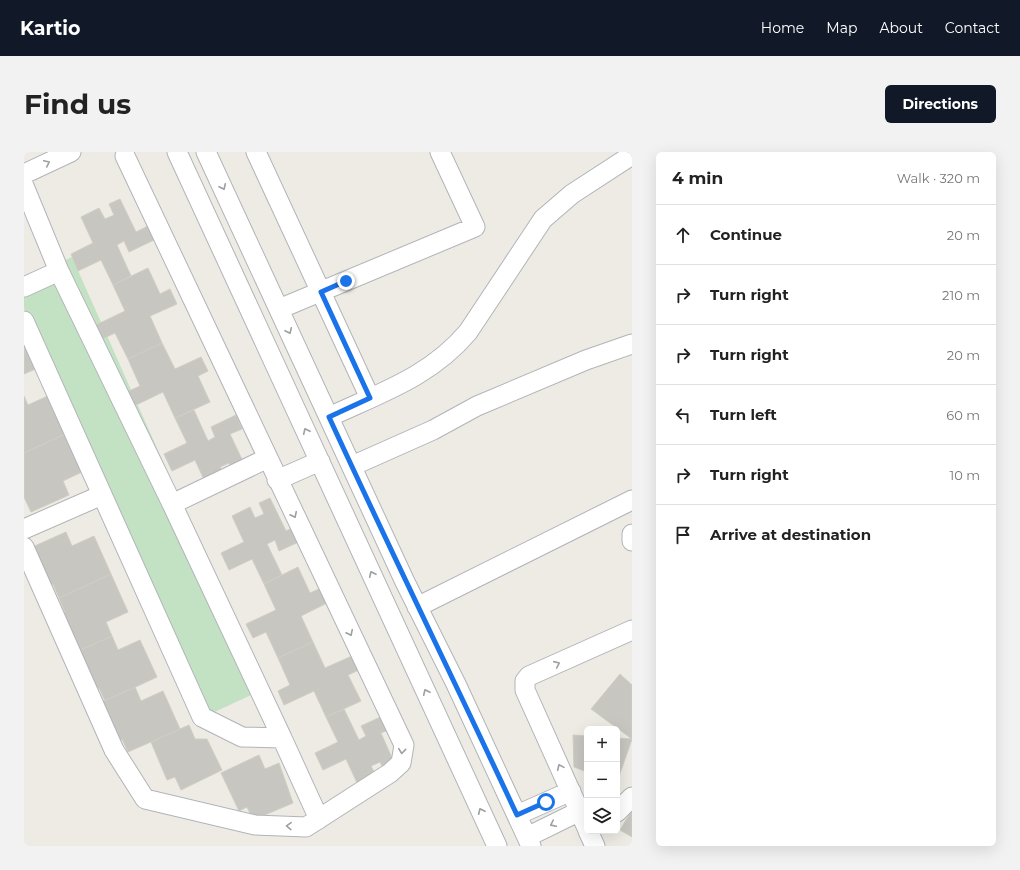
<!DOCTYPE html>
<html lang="en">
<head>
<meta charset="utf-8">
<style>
  :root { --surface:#fff; --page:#f2f2f2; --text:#222; --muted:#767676; --line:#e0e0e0; --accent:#111827 }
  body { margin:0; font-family:Montserrat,sans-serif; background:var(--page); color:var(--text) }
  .controls { position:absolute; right:12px; bottom:12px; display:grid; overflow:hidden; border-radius:6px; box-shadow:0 4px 16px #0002 }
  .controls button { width:36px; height:36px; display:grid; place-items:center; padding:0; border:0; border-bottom:1px solid var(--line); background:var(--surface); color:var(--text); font:20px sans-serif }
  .stop { position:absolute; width:12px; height:12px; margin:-9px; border:3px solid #1a73e8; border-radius:50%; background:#fff }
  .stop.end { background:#1a73e8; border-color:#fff; box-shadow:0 1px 4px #0008 }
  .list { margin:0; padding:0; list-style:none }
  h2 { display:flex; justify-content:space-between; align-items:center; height:52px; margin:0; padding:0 16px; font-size:17px }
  h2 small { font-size:13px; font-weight:400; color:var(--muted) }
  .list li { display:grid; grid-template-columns:26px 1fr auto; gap:12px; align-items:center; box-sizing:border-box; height:60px; padding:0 16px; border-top:1px solid var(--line) }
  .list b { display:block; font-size:15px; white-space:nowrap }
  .list em { font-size:13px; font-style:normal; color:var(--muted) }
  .icon { flex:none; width:22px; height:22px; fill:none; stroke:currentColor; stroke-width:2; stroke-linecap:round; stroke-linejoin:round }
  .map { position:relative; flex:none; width:608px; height:694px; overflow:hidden; border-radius:6px }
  header { display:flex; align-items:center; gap:24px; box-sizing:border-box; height:56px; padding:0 20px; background:var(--accent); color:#fff }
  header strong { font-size:19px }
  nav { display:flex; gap:22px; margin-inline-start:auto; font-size:14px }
  .intro { display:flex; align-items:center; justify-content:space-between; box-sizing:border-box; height:96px; padding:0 24px }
  h1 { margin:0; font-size:28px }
  .button { padding:10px 18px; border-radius:6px; background:var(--accent); color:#fff; font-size:14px; font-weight:700 }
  main { display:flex; gap:24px; padding:0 24px }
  aside { flex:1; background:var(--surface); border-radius:6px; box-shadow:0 4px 16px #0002 }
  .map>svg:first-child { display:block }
  .green { fill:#c3e2c4 }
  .building { fill:#c8c6c0; stroke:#d1cdc3 }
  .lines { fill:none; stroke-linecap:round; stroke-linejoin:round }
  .minor-casing { stroke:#b1b4b8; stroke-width:21 }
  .minor { stroke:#fff; stroke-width:19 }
  .oneway { stroke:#9d9fa1 }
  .route { stroke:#1a73e8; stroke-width:5 }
</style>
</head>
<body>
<header>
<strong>Kartio</strong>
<nav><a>Home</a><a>Map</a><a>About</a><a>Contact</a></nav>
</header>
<div class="intro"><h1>Find us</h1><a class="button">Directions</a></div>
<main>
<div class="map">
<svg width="608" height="694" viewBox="0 0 608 694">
  <rect width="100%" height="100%" fill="#edebe4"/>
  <path class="green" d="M 48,105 L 240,537 L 182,564 L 0,156 L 0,127 Z"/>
  <path class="building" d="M 96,47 L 112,80 L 124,74 L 130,88 L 105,100 L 100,89 L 93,93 L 107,124 L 89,133 L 77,108 L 54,119 L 47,102 L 69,91 L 57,65 L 75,56 L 81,67 L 90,63 L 85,52 Z
    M 124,116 L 136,142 L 146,137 L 153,152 L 126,164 L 138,191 L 104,207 L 91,181 L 78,187 L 72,173 L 101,159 L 89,133 Z
    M 0,185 L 14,216 L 0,222 Z
    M 138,191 L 151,217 L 177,205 L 184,219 L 174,224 L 186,250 L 151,266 L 139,240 L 110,254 L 103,240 L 116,234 L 104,207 Z
    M 26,243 L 43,281 L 0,301 L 0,244 L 4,253 Z
    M 170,258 L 184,289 L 191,285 L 187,275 L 212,263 L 218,277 L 206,282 L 222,316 L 211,321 L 205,311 L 196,315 L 201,325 L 183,334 L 171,308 L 148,319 L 140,302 L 163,291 L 151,266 Z
    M 43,281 L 60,319 L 39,329 L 45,343 L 7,360 L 0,345 L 0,301 Z
    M 246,346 L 262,379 L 274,373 L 281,387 L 255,399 L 251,388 L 243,392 L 258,423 L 240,432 L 228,407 L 205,418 L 197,401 L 220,390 L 208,364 L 226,355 L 231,366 L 240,362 L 235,351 Z
    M 42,380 L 48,394 L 70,384 L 87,422 L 35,446 L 29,432 L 21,436 L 4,397 Z
    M 274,415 L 286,441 L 297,436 L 303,451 L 277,464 L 289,490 L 254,506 L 242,480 L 229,486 L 222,472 L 252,458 L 240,432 Z
    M 87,422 L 104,460 L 82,470 L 88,484 L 50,501 L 33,463 L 41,460 L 35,446 Z
    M 88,484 L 94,498 L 116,488 L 133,525 L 81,549 L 75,536 L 67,539 L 50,501 Z
    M 289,490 L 301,516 L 328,504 L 335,518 L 324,523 L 337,549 L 302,565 L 290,539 L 260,553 L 254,539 L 266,533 L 254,506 Z
    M 596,522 L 608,533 L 608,587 L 567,557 Z
    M 111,535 L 117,549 L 139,539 L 156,577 L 104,600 L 98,587 L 90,590 L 73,552 Z
    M 320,557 L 335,588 L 342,584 L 337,574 L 363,562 L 369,576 L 357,581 L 372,615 L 361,620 L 356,610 L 347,614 L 352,624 L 334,633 L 322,607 L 299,618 L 291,601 L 314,590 L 302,565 Z
    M 165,573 L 171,587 L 183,587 L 198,618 L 157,638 L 151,625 L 143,628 L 127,590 Z
    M 549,583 L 563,584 L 563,620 L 550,615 Z
    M 593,586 L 608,587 L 593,630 Z
    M 235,603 L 241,617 L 255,611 L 269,651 L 229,668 L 223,655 L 215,659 L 197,621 Z
    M 608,658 L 608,685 L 596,678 Z"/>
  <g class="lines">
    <defs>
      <path id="minor" d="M 153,0 L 473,694
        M 182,0 L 381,430 L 432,532 L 507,694
        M 232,0 L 346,246
        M 101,4 L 244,306
        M 0,22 L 47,0
        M 0,34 L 35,119 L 148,352 L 244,306 L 380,593 L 377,611 L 366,621 L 282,675 L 231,673 L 121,647 L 90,598 L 0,395
        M 0,135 L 35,119
        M 255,157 L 451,75 L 416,0
        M 0,169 L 178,565 L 218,585 L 258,586 L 148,352
        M 305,265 C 356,241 406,225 444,180 L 519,67 L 548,42 L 608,3
        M 328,314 L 409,278 L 453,254 L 562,208 L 608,192
        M 253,328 L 296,309
        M 0,377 L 78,343
        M 608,382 L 608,389
        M 393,455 L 608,348
        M 258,586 L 295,667
        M 593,660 L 608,645
        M 493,663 L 547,639
        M 563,676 L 501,538 L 501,529 L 505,524 L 608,478
        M 564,679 L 571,694
        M 503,685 L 556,659"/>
    </defs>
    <use href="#minor" class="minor-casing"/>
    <use href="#minor" class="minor"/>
  </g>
  <defs><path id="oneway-chevron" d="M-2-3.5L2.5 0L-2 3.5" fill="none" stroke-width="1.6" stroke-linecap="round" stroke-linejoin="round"/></defs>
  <g class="oneway">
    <use href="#oneway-chevron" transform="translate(23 11) rotate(-25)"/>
    <use href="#oneway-chevron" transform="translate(199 35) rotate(65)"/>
    <use href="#oneway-chevron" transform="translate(265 179) rotate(65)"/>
    <use href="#oneway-chevron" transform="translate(282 279) rotate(-115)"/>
    <use href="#oneway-chevron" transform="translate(270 363) rotate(64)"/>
    <use href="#oneway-chevron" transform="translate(348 422) rotate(-115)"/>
    <use href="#oneway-chevron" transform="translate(326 481) rotate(64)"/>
    <use href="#oneway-chevron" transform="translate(533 512) rotate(-24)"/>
    <use href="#oneway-chevron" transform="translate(402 540) rotate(-115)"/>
    <use href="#oneway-chevron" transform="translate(378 599) rotate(96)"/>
    <use href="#oneway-chevron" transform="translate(536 615) rotate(-114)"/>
    <use href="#oneway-chevron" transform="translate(457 659) rotate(-115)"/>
    <use href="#oneway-chevron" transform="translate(529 672) rotate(154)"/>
    <use href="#oneway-chevron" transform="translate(265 674) rotate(-177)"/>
  </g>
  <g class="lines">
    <path class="route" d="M 322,129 L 297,140 L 346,246 L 305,265 C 366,398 431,530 493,663 L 522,650"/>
  </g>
</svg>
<div class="controls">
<button>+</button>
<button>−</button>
<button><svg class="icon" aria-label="layers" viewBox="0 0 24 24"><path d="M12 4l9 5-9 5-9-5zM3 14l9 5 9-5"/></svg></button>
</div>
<div class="stop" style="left:522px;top:650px"></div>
<div class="stop end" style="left:322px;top:129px"></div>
</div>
<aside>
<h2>4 min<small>Walk · 320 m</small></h2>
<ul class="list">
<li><svg class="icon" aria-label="ahead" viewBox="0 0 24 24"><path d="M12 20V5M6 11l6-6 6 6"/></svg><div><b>Continue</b></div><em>20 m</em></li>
<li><svg class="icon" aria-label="right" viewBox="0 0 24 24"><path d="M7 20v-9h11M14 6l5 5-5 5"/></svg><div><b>Turn right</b></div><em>210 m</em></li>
<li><svg class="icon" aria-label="right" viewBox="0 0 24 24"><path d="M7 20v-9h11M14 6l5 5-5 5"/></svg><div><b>Turn right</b></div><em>20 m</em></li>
<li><svg class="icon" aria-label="left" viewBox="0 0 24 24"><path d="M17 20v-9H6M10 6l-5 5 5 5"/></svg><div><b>Turn left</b></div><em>60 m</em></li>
<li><svg class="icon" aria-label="right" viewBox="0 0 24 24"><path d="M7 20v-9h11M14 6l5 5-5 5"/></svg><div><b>Turn right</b></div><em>10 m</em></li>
<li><svg class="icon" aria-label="arrive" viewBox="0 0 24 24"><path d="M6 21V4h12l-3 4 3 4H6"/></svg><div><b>Arrive at destination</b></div></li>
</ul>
</aside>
</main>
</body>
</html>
